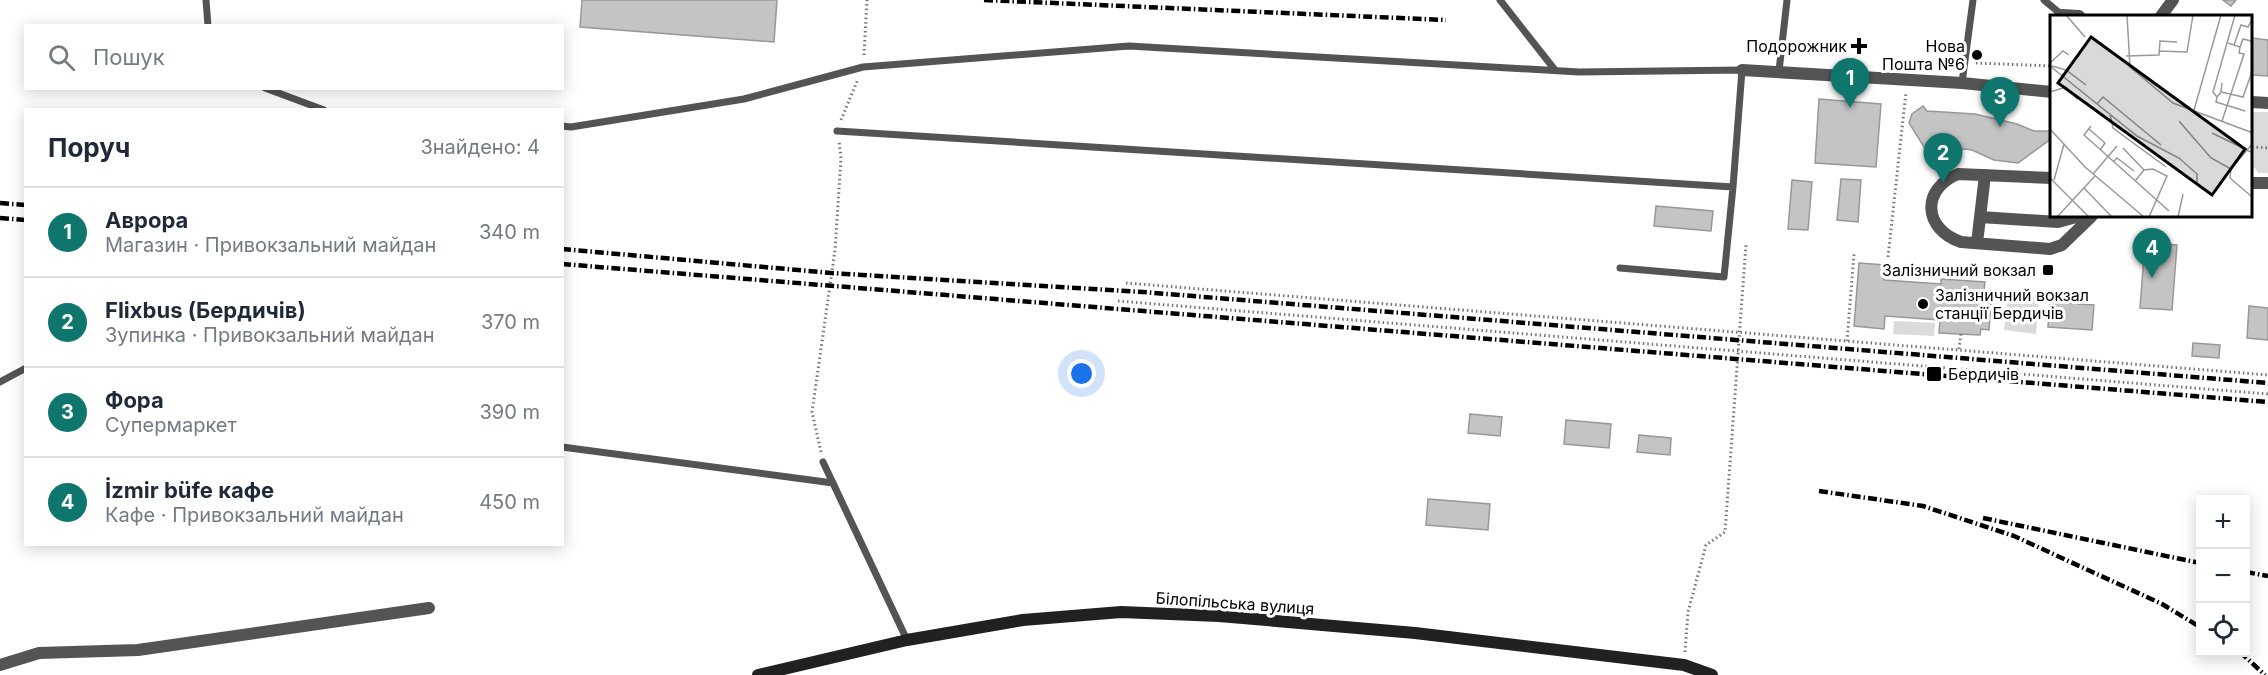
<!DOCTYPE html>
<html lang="uk">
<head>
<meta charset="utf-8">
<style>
  :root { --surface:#fff; --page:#f6f6f7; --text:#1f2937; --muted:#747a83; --line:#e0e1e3; --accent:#0f766e }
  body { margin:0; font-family:Inter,sans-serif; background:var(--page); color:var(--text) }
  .controls { position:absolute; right:18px; bottom:18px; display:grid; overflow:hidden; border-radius:0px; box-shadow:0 3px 15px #0003 }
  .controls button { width:54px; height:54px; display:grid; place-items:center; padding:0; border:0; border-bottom:2px solid var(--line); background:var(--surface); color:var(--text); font:30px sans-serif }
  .you { position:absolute; left:1082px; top:374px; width:21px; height:21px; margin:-15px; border:4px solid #fff; border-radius:50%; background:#1a73e8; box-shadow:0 0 0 9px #1a73e833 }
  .badge { display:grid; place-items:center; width:39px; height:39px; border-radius:50%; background:var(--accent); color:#fff; font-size:20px; font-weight:700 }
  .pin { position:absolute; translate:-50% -50px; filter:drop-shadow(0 2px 3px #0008) }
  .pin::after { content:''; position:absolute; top:32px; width:21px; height:18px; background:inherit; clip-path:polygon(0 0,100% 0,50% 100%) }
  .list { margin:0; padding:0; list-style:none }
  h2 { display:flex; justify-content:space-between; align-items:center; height:78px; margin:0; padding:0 24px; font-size:26px }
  h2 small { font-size:20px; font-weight:400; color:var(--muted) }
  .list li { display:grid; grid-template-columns:39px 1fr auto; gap:18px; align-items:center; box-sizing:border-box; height:90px; padding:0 24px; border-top:2px solid var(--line) }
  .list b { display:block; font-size:22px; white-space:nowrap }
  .list p { margin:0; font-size:20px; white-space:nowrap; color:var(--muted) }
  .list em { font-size:20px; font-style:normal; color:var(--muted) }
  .icon { flex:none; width:33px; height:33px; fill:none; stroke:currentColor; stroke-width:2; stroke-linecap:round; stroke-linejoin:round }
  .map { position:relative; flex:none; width:2268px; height:675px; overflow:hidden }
  .search { position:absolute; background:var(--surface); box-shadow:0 3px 15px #0003; left:24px; top:24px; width:540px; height:66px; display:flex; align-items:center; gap:15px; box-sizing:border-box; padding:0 21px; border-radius:0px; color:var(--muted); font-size:22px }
  .panel { position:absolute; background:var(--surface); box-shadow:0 3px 15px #0003; left:24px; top:108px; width:540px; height:438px; border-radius:0px }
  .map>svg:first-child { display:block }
  .green { fill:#dbdbdb }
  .building { fill:#c4c4c4; stroke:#989898; stroke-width:1.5 }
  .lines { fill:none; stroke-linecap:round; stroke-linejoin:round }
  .path { stroke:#767676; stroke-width:3; stroke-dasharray:1.5 3; stroke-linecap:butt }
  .lane { stroke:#545454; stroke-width:7 }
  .street { stroke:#545454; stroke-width:12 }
  .secondary { stroke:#212121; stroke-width:12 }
  .rail { stroke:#000; stroke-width:4.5; stroke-dasharray:9 3 1.5 3; stroke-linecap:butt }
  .poi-dot { fill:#000; stroke:#fff; stroke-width:2 }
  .labels { text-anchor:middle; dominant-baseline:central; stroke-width:6; stroke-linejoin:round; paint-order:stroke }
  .poi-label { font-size:16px; fill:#000; stroke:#fff; text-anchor:end }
  .street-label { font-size:16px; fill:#000; stroke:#fff }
  .inset-road { fill:none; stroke:#999; stroke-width:1.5 }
  .view { fill:#000; fill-opacity:0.15; stroke:#000; stroke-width:3 }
  .inset-edge { fill:none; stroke:#000; stroke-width:3 }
</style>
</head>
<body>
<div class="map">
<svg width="2268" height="675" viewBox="0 0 2268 675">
  <rect width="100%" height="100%" fill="#fff"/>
  <path class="green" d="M 2252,112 L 2268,112 L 2268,173 L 2258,173 L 2255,168 L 2252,168 Z
    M 2008,295 L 2039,298 L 2036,334 L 2004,330 Z
    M 1894,321 L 1935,323 L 1934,336 L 1893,334 Z"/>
  <path class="building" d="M 582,0 L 777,0 L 774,42 L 580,27 Z
    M 2223,0 L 2236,0 L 2231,6 Z
    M 2252,38 L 2268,40 L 2268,76 L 2252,75 Z
    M 1819,99 L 1881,104 L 1876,167 L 1815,163 Z
    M 1923,106 L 1927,111 L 1975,114 L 2017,124 L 2034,131 L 2052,131 L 2052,138 L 2018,163 L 1994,160 L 1972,150 L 1965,149 L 1943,153 L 1940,148 L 1929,155 L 1909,123 L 1912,114 Z
    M 1841,179 L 1861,180 L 1858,222 L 1837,220 Z
    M 1792,180 L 1812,182 L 1808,230 L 1788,229 Z
    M 1656,206 L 1713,211 L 1711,231 L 1654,226 Z
    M 2145,243 L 2177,245 L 2172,310 L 2140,308 Z
    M 1859,263 L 1885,265 L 1884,280 L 1941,284 L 1941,279 L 1985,282 L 1984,290 L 1992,291 L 1989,330 L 1981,329 L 1980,335 L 1939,333 L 1940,320 L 1885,316 L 1884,329 L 1854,326 Z
    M 2050,302 L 2094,305 L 2092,330 L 2048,327 Z
    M 2249,306 L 2268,308 L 2268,340 L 2247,338 Z
    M 2193,343 L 2220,345 L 2219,358 L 2192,356 Z
    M 1470,414 L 1502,417 L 1500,436 L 1468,433 Z
    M 1566,420 L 1611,424 L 1609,448 L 1564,444 Z
    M 1639,435 L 1671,438 L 1670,455 L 1637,452 Z
    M 1428,499 L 1490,504 L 1488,530 L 1426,525 Z"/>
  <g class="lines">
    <path class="path" d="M 864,55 L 867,0
      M 1976,63 L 2052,66
      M 841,120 L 858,79
      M 2252,147 L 2268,148
      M 1888,257 L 1906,92
      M 1126,283 L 2268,375
      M 1118,301 L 2268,394
      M 1847,341 L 1854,254
      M 1959,349 L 1961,334
      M 821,452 L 812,412 L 835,250 L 841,158 L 839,141
      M 1685,652 L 1688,612 L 1706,545 L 1725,532 L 1746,244"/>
    <path class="lane" d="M 206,0 L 208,26
      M 1500,0 L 1555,70
      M 2044,0 L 2062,15
      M 1779,71 L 1787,0
      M 1962,83 L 1973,0
      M 265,88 L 324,110
      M 562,126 L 571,127 L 744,99 L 863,67 L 1129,46 L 1579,72 L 1742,70 L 1733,187 L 837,131
      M 1620,268 L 1724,277 L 1733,187
      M 0,382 L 26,368
      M 562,447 L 833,483
      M 823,462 L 907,640"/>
    <path class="street" d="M 2062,15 L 2079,16
      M 2161,16 L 2173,0
      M 1742,70 L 1962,83 L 2052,92
      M 2252,102 L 2268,103
      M 2052,178 L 1958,174 C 1921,189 1923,229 1961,242 L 2050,249 L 2062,245 L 2092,216
      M 2252,183 L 2268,183
      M 1980,217 L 2058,222 L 2080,216
      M 1977,243 L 1985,175
      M 0,665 L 39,653 L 138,650 L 429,608"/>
    <path class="secondary" d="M 758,675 L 907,640 L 1023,620 L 1121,612 L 1219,616 L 1415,633 L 1684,665 L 1712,675"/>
    <path class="rail" d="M 984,0 L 1446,20
      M 0,203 L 26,205
      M 0,218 L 26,220
      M 562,249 L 831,273 L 1143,292 L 2268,383
      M 562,264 L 2268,402
      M 1819,491 L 1923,506 L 2014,536 L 2162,604 L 2200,627
      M 1983,518 L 2200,563
      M 2246,572 L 2268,576
      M 2240,652 L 2265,675"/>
  </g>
  <g class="poi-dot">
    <path d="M1856 37h6v6h6v6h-6v6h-6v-6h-6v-6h6z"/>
    <circle cx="1977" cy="55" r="6"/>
    <rect x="2042" y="264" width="12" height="12" rx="3"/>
    <circle cx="1923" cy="304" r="6"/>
    <rect x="1926" y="366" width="16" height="16" rx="3"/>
  </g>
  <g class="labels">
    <g class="poi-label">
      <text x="1847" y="46">Подорожник</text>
      <text x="1965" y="46">Нова<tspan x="1965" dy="18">Пошта №6</tspan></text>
      <text x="2036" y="270">Залізничний вокзал</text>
      <text x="1935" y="295" text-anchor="start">Залізничний вокзал<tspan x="1935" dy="18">станції Бердичів</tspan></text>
      <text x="1948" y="374" text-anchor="start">Бердичів</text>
    </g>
    <g class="street-label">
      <text transform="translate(1235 603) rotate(4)">Білопільська вулиця</text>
    </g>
  </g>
  <g transform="translate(2050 15)">
    <rect width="202" height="202" fill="#fff"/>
    <path class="inset-road" d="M 16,0 L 35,22M 77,0 L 80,52 L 123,88 L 203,118M 178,28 L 184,30 L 191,10 L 198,12 L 203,2M 184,30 L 190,32 L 193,24 L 201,26M 109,36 L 137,37 L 143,0M 76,41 L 109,40 L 110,26 L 127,27M 0,48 L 13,36 L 19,40M 0,51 L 87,121 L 129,143 L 147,159 L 147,170M 2,51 L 16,55 L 36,70M 172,68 L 171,77 L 193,82 L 203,54M 0,77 L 16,72 L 27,84M 171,77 L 167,82 L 163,77 L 185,0M 167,82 L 166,87 L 195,96M 47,89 L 53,82 L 111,130M 144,95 L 171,0M 60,99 L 63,113 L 116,152M 129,106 L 161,143 L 181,154M 172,106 L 194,39 L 189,38 L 190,32M 41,111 L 34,120 L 119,196M 0,114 L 35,152 L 94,202M 39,114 L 55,128 L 50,135M 162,118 L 203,138M 73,133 L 94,155M 63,147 L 67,143 L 84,156M 181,154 L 180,163 L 201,181 L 203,178M 181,154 L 203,128M 43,159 L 67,131M 0,163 L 39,202M 4,165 L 14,129M 85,166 L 94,155 L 103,154 L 117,161 L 99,202M 34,173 L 62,202M 7,202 L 45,161M 128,202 L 133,179"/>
    <path class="view" d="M 41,22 L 195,134 L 162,180 L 8,68 Z"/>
    <rect width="202" height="202" class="inset-edge"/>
  </g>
</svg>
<div class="controls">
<button>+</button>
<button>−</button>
<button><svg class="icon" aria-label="locate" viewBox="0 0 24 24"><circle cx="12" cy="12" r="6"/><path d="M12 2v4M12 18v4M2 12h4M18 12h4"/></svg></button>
</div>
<div class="you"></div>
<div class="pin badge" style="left:1850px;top:108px">1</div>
<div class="pin badge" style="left:1943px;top:183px">2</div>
<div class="pin badge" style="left:2000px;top:127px">3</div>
<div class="pin badge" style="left:2152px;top:278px">4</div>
<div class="search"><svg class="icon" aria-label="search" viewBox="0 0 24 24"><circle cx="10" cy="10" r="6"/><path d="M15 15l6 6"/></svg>Пошук</div>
<section class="panel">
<h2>Поруч<small>Знайдено: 4</small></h2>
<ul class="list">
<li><span class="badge">1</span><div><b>Аврора</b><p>Магазин · Привокзальний майдан</p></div><em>340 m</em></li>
<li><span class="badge">2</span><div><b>Flixbus (Бердичів)</b><p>Зупинка · Привокзальний майдан</p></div><em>370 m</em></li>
<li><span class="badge">3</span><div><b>Фора</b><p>Супермаркет</p></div><em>390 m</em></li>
<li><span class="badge">4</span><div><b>İzmir büfe кафе</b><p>Кафе · Привокзальний майдан</p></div><em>450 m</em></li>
</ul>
</section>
</div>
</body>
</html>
